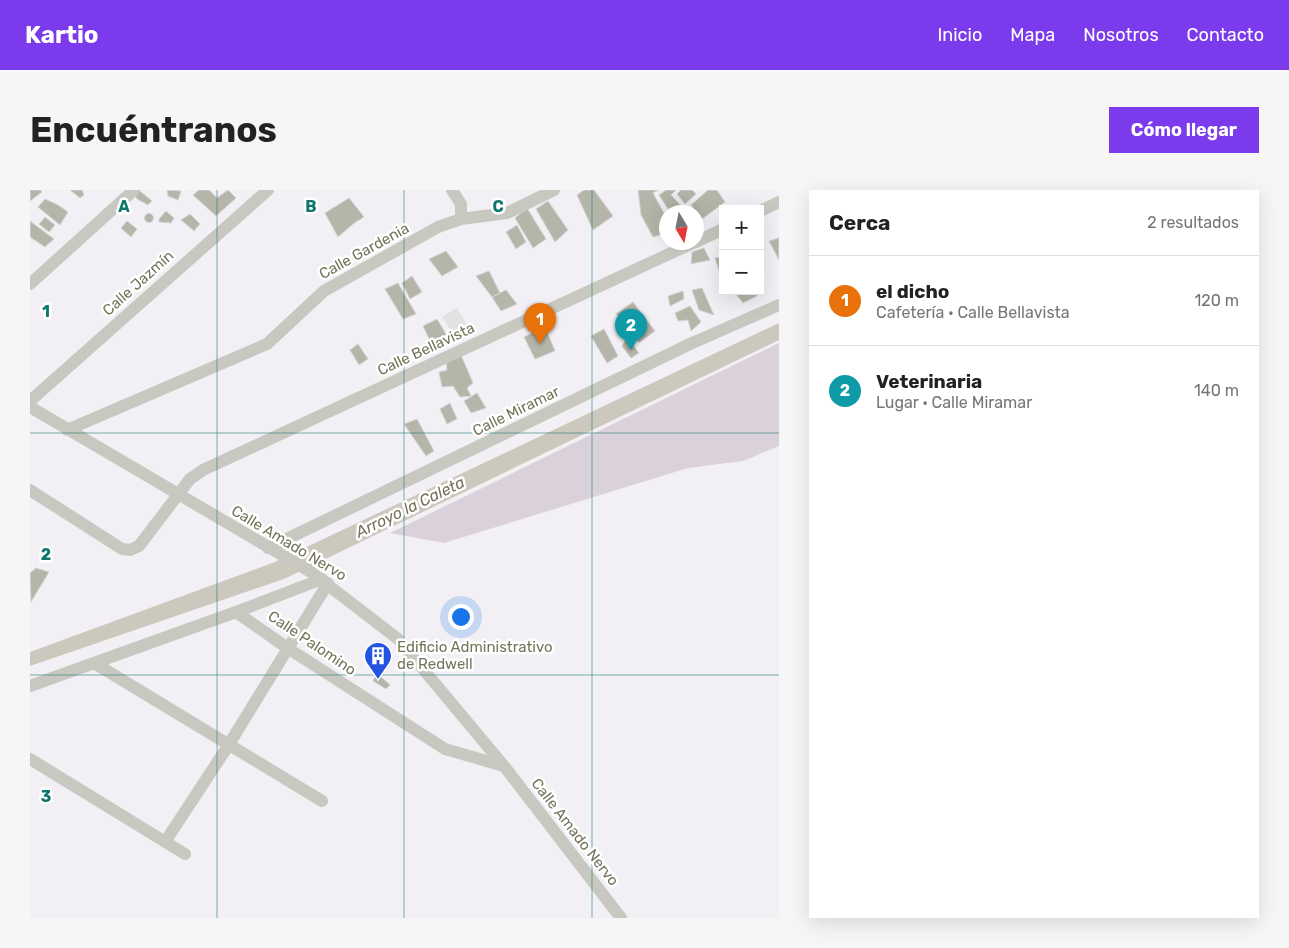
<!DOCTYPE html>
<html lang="es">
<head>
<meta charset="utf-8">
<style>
  :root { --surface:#fff; --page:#f6f6f6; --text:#222; --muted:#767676; --line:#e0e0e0; --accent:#7c3aed }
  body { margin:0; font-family:Rubik,sans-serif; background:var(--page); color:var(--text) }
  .controls { position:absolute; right:15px; top:15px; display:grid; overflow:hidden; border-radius:0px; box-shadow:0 5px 20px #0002 }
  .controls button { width:45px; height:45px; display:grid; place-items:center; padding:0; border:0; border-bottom:1px solid var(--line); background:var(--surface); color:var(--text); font:25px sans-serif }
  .compass { position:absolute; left:629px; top:15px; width:45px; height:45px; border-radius:50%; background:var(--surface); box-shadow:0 5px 20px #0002; rotate:170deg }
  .you { position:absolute; left:430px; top:426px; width:18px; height:18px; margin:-12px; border:4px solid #fff; border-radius:50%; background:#1a73e8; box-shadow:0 0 0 8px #1a73e833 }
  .badge { display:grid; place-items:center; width:32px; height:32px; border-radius:50%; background:var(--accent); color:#fff; font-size:16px; font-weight:700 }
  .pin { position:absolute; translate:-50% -41px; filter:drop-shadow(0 1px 2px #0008) }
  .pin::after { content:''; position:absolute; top:26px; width:18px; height:15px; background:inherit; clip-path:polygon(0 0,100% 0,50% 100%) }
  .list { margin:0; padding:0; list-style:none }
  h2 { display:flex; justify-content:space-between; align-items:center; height:65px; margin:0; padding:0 20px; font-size:21px }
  h2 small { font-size:16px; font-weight:400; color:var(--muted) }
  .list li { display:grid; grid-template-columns:32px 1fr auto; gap:15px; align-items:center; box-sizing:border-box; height:90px; padding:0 20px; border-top:1px solid var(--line) }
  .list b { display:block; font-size:19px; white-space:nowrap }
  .list p { margin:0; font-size:16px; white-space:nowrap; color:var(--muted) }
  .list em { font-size:16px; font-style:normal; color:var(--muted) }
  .map { position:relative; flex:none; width:749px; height:728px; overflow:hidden; border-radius:0px }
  header { display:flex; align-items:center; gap:30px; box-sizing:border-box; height:70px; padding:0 25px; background:var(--accent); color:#fff }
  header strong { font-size:24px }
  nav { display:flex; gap:28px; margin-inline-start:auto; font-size:18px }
  .intro { display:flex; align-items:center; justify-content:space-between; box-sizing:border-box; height:120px; padding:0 30px }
  h1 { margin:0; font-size:35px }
  .button { padding:12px 22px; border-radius:0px; background:var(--accent); color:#fff; font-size:18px; font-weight:700 }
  main { display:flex; gap:30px; padding:0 30px }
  aside { flex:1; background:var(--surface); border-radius:0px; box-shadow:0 5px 20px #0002 }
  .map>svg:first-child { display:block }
  .built { fill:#e3e2e2 }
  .green { fill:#dbd1da }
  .water { fill:#ccc8bd }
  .building { fill:#b6b5a9; stroke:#d4d3d5 }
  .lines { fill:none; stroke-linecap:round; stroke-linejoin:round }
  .street { stroke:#c8c8c1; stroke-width:12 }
  .grid { fill:none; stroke:#0f766e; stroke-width:1; stroke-opacity:0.55 }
  .labels { text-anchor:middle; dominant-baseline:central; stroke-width:5; stroke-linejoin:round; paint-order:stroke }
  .street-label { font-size:15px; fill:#76755b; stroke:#fff }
  .poi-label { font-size:15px; fill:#76755b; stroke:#fff; text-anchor:start }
  .water-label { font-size:16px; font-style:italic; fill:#78725a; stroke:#fff }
  .grid-label { font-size:16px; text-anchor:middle; font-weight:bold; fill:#0f766e; stroke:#fff; stroke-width:5; stroke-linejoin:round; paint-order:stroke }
</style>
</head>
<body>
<header>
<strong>Kartio</strong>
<nav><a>Inicio</a><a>Mapa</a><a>Nosotros</a><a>Contacto</a></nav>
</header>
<div class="intro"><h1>Encuéntranos</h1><a class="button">Cómo llegar</a></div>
<main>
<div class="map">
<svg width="749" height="728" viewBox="0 0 749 728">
  <rect width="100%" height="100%" fill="#f2f0f4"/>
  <path class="built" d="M 427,118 L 439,139 L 425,146 L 412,127 Z"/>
  <path class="green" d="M 749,153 L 749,256 L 713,271 L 658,278 L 414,353 L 360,343 Z"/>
  <path class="water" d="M 749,133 L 749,150 L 254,389 L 0,476 L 0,462 L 245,372 Z"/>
  <path class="building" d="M 0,0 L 10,0 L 12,2 L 0,11 Z
    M 40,0 L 52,0 L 54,5 L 50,8 Z
    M 137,0 L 151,1 L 148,10 L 138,6 Z
    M 169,0 L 179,0 L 187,8 L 198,0 L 206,8 L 186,26 L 163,5 Z
    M 554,0 L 564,0 L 583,26 L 563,40 L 547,5 Z
    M 608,0 L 628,0 L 623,3 L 636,27 L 636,43 L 623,47 L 611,25 Z
    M 636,0 L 646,0 L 641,5 L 657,22 L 640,22 L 629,5 Z
    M 651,0 L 662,0 L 666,4 L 655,14 L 647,4 Z
    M 678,0 L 687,0 L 695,12 L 672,29 L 661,15 Z
    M 110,1 L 122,11 L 118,15 L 107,9 L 105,4 Z
    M 319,8 L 334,27 L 323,34 L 308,47 L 295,23 Z
    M 15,9 L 28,15 L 38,22 L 30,35 L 8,17 Z
    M 518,11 L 538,40 L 525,52 L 506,19 Z
    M 497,18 L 516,49 L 503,58 L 485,28 Z
    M 136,21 L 144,28 L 141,33 L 129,32 L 129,29 Z
    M114.5 28a4.5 4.5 0 1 1 9 0a4.5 4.5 0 1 1-9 0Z
    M 160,24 L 170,34 L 164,41 L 151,30 Z
    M 15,27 L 25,35 L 19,42 L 9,34 Z
    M 0,31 L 24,49 L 15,57 L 0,47 Z
    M 97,31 L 107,39 L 101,47 L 91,38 Z
    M 487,35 L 496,52 L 486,59 L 476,42 Z
    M 749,48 L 749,70 L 739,51 Z
    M 674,58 L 680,70 L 661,74 L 662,62 Z
    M 416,61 L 428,77 L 412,86 L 399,69 Z
    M 693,67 L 693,80 L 689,81 L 685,68 Z
    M 459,81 L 470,103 L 462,107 L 446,86 Z
    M 382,86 L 392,102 L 380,109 L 372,93 Z
    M 368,93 L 386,124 L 373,129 L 355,99 Z
    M 672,98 L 684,125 L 669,120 L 662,100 Z
    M 476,100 L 487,114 L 471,121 L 462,107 Z
    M 653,101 L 654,109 L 640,116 L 638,106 Z
    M 714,101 L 726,101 L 727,106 L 713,113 L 706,104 Z
    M 603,112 L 625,141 L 609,153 L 586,124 Z
    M 660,116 L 671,132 L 661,141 L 658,130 L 648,131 L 645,123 Z
    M 407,129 L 419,149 L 402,155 L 393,136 Z
    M 515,137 L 525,161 L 505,169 L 494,147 Z
    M 574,139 L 588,166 L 577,173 L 561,146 Z
    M 597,147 L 609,163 L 601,168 L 592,156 Z
    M 328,154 L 338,169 L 329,175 L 320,160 Z
    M 431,165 L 443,193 L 437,198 L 441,206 L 430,207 L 423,196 L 412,197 L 409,182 L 417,180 L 416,171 Z
    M 447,203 L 456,218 L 441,223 L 434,211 Z
    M 420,213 L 427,229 L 417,234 L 410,219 Z
    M 387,229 L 404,261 L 396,266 L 374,234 Z
    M 6,378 L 19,382 L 1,412 L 0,383 Z
    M 347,483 L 360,495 L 356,499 L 343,491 Z"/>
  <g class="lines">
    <path class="street" d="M 422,0 L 431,14 L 431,29
      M 730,21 L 749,12
      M 666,52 L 693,39
      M 0,94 L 104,0
      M 0,211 L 238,0
      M 0,217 L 281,382 L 368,449 L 474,576 L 591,728
      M 37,240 L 237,154 L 294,101 L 408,37 L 431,29 L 477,23 L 524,0
      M 0,300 L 92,359 L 100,360 L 109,356 L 160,289 L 173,280 L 665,52
      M 238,358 L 660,154 L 749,115
      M 206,422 L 259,459 L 415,559 L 474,576
      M 64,473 L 292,611
      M 0,496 L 206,422 L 292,389
      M 0,569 L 155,664
      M 135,652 L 198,556 L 298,393"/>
  </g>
  <path class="grid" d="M 187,0 L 187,728M 374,0 L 374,728M 562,0 L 562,728M 0,243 L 749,243M 0,485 L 749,485"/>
  <defs>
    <symbol id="building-pin" viewBox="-11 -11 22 30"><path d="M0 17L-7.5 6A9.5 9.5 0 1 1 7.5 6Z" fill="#2452e1" stroke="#fff"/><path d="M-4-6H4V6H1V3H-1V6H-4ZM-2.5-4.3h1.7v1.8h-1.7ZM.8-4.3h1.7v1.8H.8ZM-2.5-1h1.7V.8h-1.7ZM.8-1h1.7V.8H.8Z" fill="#fff"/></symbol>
  </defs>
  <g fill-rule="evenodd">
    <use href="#building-pin" x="332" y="450" width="32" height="43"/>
  </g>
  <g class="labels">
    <g class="street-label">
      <text transform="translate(334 61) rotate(-29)">Calle Gardenia</text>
      <text transform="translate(108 93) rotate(-42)">Calle Jazmín</text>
      <text transform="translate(396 159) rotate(-25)">Calle Bellavista</text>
      <text transform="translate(486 221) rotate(-26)">Calle Miramar</text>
      <text transform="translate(259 353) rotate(31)">Calle Amado Nervo</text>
      <text transform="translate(282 453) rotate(34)">Calle Palomino</text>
      <text transform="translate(545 642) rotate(52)">Calle Amado Nervo</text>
    </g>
    <g class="poi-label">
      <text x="367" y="457">Edificio Administrativo<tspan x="367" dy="17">de Redwell</tspan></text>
    </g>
    <g class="water-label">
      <text transform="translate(380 317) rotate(-26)">Arroyo la Caleta</text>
    </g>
  </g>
  <g class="grid-label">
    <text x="94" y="22">A</text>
    <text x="281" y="22">B</text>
    <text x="468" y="22">C</text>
    <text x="16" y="127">1</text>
    <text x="16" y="370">2</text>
    <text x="16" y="612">3</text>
  </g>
</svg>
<div class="controls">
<button>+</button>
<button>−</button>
</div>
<svg class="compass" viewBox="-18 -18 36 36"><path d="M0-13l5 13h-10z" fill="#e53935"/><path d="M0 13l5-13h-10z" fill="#767676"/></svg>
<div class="you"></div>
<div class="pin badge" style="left:510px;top:154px;background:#e8710a">1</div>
<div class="pin badge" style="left:601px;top:160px;background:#0f9aa8">2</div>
</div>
<aside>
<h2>Cerca<small>2 resultados</small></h2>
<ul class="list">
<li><span class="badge" style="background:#e8710a">1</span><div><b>el dicho</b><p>Cafetería · Calle Bellavista</p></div><em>120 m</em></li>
<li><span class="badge" style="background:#0f9aa8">2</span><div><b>Veterinaria</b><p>Lugar · Calle Miramar</p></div><em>140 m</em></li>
</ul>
</aside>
</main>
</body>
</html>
